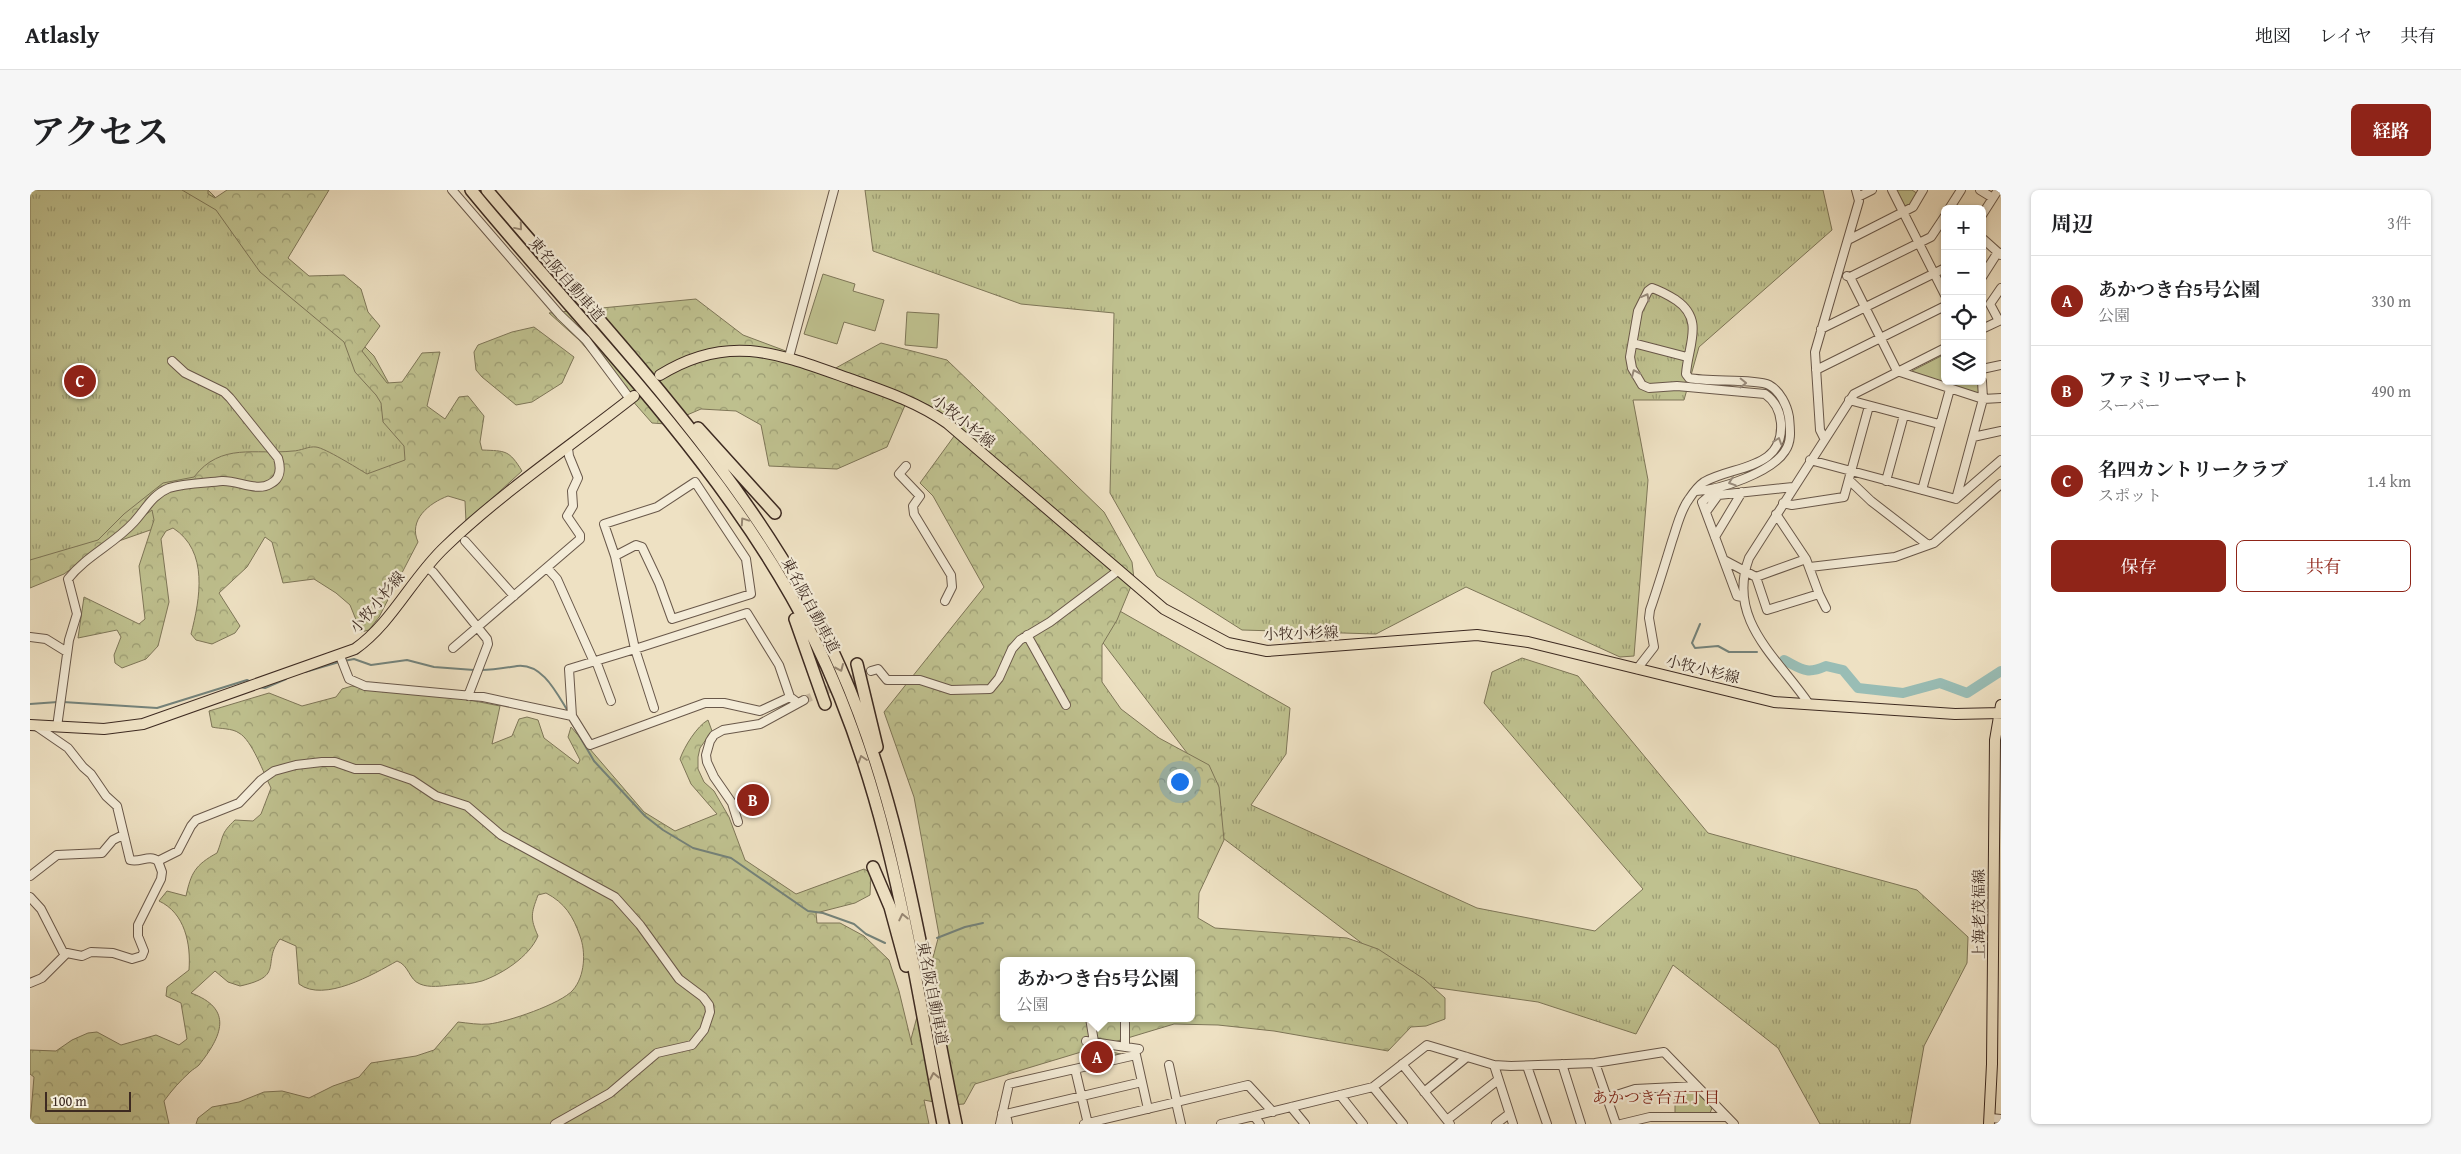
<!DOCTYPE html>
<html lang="ja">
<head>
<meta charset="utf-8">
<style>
  :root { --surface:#fff; --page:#f6f6f6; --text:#202124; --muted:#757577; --line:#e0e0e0; --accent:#8f2418 }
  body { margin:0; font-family:"Gentium Book Plus","Noto Serif JP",serif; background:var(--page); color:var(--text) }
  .controls { position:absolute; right:15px; top:15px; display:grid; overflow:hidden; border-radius:8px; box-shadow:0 1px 4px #0004 }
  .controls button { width:45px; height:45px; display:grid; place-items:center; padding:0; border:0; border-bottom:1px solid var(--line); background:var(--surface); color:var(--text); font:25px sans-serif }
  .scale { position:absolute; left:15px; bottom:12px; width:86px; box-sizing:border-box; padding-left:5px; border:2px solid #3d2a21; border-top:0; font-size:14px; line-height:18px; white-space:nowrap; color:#3d2a21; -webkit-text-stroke:4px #f4ecd8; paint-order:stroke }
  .you { position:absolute; left:1149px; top:591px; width:18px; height:18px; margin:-12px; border:4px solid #fff; border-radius:50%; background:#1a73e8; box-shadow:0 0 0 8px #1a73e833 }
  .badge { display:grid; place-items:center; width:32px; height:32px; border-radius:50%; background:var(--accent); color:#fff; font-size:16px; font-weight:700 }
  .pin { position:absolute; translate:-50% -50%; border:2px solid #fff; box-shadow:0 1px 5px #0006 }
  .popup { position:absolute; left:970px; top:767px; width:195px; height:65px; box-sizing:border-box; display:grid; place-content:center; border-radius:8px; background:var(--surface); filter:drop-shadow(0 1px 4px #0005); font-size:16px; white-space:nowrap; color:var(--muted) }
  .popup b { font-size:19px; color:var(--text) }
  .popup::after { content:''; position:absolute; left:50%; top:100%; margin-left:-10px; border:10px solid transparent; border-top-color:var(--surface) }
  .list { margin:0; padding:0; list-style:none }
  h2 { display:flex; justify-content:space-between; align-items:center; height:65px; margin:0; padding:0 20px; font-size:21px }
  h2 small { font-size:16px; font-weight:400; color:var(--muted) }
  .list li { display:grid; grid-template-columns:32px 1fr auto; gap:15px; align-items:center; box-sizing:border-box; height:90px; padding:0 20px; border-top:1px solid var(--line) }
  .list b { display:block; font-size:19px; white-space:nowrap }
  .list p { margin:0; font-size:16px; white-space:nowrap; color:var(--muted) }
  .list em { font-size:16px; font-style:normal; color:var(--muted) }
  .actions { display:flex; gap:10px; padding:15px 20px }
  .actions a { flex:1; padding:11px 0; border:1px solid var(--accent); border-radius:8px; text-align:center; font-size:18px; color:var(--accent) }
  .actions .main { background:var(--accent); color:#fff }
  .icon { flex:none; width:28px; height:28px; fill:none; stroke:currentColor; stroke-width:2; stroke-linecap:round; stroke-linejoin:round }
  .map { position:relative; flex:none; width:1971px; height:934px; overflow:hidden; border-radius:8px }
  header { display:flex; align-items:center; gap:30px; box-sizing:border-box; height:70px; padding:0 25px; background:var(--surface); border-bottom:1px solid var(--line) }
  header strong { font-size:24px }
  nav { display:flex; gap:28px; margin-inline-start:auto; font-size:18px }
  .intro { display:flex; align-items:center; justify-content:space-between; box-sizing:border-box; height:120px; padding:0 30px }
  h1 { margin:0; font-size:35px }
  .button { padding:12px 22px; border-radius:8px; background:var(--accent); color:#fff; font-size:18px; font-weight:700 }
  main { display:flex; gap:30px; padding:0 30px }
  aside { flex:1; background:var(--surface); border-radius:8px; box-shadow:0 1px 4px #0004 }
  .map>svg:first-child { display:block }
  .grass { fill:url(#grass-tufts); stroke:#7e7658 }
  .forest { fill:url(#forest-crowns); stroke:#7e7658; fill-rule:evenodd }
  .green { fill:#bfc18f; stroke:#7e7658 }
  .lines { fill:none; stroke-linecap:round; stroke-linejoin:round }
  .stream { stroke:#74827a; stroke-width:2 }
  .river { stroke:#99bdb5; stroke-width:10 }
  .minor-tunnel { stroke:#cbbca3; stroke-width:8; stroke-dasharray:8 4; stroke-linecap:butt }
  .minor-casing { stroke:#69584a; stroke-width:10 }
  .major-casing { stroke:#3d2a21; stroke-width:12 }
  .highway-casing { stroke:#3d2a21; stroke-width:14 }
  .minor { stroke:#f4ecd8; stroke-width:8 }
  .major { stroke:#eee1c3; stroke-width:10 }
  .highway { stroke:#eee1c3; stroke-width:11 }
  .oneway { stroke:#968672 }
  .oneway2 { stroke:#988b7c }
  .labels { text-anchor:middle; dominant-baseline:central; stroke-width:4.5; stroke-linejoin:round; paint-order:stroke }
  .street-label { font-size:15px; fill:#3d2a21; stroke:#f4ecd8 }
  .neighbourhood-label { font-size:16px; fill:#7a1f14; stroke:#f4ecd8 }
</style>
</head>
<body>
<header>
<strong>Atlasly</strong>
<nav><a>地図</a><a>レイヤ</a><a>共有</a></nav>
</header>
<div class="intro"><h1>アクセス</h1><a class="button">経路</a></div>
<main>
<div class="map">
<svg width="1971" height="934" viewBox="0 0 1971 934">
  <defs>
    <pattern id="grass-tufts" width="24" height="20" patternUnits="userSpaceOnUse" patternTransform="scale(1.25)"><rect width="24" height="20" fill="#bfc18f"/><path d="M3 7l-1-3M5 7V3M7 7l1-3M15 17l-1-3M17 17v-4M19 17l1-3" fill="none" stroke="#9c9d74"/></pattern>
    <pattern id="forest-crowns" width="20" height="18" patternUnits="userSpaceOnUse" patternTransform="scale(1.25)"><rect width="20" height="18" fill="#bfc18f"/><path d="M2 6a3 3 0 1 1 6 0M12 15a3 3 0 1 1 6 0" fill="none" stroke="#9c9d74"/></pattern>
  </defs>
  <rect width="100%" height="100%" fill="#eee1c3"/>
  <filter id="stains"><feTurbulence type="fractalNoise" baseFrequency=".004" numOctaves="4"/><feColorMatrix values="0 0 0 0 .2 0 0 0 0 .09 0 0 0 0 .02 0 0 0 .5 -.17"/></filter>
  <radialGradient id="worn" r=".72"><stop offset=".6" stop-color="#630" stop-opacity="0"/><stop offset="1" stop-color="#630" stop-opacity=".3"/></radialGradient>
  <path class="grass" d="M 0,0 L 178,0 L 344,166 L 397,264 L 355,309 L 169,323 L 0,382 Z
    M 835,0 L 1793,0 L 1802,40 L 1669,157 L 1654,210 L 1603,210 L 1618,290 L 1604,466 L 1590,467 L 1436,397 L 1346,444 L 1212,440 L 1127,386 L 1080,303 L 1084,123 L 991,114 L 843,61 Z
    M 1081,416 L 1260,518 L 1256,564 L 1221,615 L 1447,718 L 1565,741 L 1613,699 L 1454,513 L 1462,482 L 1492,468 L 1548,486 L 1678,643 L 1887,700 L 1938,747 L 1937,773 L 1894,856 L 1880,934 L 1790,934 L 1748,858 L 1643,775 L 1606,844 L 1508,812 L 1387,795 L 1185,642 L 1167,576 L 1064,441 Z"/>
  <path class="forest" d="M 152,0 L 178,0 L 178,4 L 185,8 L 197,0 L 299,0 L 258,68 L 279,86 L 314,85 L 331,99 L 338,122 L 350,136 L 332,161 L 357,193 L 372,192 L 392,163 L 410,162 L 397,216 L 415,229 L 429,207 L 438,206 L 454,226 L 450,252 L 452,260 C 476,261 479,260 492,281 L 436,332 L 435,311 L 418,306 C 399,313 378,330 388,352 L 349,427 L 339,440 L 331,442 L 320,415 L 306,403 L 284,389 L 253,393 L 242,352 L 235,347 L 217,377 L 189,403 L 210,436 L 205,443 L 182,454 L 166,450 L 161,444 C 170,409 179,361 143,338 L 136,341 L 131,349 L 139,412 L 128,456 L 116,469 L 92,478 L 85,473 L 84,465 L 91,447 L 87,440 L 48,448 L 54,407 L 109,434 L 115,429 L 109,376 L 124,330 L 122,320 L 34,384 L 0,398 L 0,370 L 68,350 L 94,324 L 133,293 L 164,287 C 191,252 225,265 263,261 C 270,261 279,256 286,257 C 295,258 327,278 337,284 L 375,270 L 374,256 L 353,232 L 351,213 L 346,205 L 325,182 L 314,152 L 230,82 L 186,20 Z
    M 666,109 L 713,145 L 804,179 L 851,153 L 917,170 L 1074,322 L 1102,372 L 1104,389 L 1087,430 L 1072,455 L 1072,492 L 1091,519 L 1129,548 L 1179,575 L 1189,597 L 1194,650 L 1169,703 L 1168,728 L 1185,738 L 1317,748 L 1348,759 L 1394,789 L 1415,808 L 1415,829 L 1396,836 L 1381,837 L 1358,861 L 1244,841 L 1188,835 L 1144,834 L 945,894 L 934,914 L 919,915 L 894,910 L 899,934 L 166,934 L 168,928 L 182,917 L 209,912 L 234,902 L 252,901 L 279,908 L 303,896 L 329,887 L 341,873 L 386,866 L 404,860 L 428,832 C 438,833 449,835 459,834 C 477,832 531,814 543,800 C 555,786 556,762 550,746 C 543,726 535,713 516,703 L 508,705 C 501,724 500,728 508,746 C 499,767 472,784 452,791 C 442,794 431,794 421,795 C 412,796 399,798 390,794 C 379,790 379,775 367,771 C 344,784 294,813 269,794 L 266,756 L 250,749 C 231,773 256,786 210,796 L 198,792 L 185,781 L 161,803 C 204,819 192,846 169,875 C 166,878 163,879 160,882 C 150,891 142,900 134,911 L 139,934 L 0,934 L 4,887 L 0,884 L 0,860 L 26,861 L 42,850 L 58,843 L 67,842 L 91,855 L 126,845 L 149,855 L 157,849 L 151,813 L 136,806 L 137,797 L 159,780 C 161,754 155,723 129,711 L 137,701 L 156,706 C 161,683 165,675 187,663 C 194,646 190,644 205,630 L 223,631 L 231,624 L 241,598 C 234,584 222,550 209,543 C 202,538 190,539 182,537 L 179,521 L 239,503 L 272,516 L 306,507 L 312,499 L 322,496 L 346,501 L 419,506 L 470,516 L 462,554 L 482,546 L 489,529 L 497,527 L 508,530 L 514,548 L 548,574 L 550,570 L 538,547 L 541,537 L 614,622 L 645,641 L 687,624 L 661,594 L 650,569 C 654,557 667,536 678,530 L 682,541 L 670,558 L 668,567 L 668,579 L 674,592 L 684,601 L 699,627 L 715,670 L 766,704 L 834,679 L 841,683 L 840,705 L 825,713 L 786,723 L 787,733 L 810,733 L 834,746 L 859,770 L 869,801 L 882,855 L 881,849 L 909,745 L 884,607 L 854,522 L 954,397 L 903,306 L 890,293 L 930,238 L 900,216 L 879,206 L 857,257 L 807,279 L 739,276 L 731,235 L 706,221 L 671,219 L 636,234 L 622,233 L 549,150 L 519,123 ZM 973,771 L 1161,771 L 1161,828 L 973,828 Z
    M 504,137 L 544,167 L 532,193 L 502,212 L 486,215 L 452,187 L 446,180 L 444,162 L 448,155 L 482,142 Z"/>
  <path class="green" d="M 1865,0 L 1882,0 L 1888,4 L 1877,18 L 1874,17 Z
    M 793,84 L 825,94 L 823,101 L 854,110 L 845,141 L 814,132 L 807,154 L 774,144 Z
    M 877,122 L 909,124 L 907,158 L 875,155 Z
    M 1915,164 L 1915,191 L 1949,191 L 1950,202 L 1945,204 L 1880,182 Z
    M 1059,857 L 1091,864 L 1059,871 Z
    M 1645,899 C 1666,899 1668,904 1682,918 L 1680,923 L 1645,924 Z"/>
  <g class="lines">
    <path class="stream" d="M 1670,434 L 1662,453 L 1665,458 L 1688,456 L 1699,462 L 1727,462
      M 314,471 L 324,469 L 341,475 L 377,470 L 404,477 L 444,480
      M 451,480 C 464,480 474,478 487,476 C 513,473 527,504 539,523
      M 275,482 L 309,472
      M 229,497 L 235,498 L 256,489
      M 33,512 L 127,518 L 217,490 L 221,492
      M 0,514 L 28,512
      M 539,528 L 564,571 L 615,626 L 633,640 L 663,658 L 701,668 L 778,721 L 793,723 L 824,734 L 836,744 L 855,753
      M 907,748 L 935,737 L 953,733"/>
    <path class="river" d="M 1754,470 C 1772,479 1776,485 1796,476 L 1813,480 L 1828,498 L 1873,503 L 1910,493 L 1937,503 L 1971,481"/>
    <path class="minor-tunnel" d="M 774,510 L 841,481"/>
    <defs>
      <path id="minor" d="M 422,0 L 530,125 L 556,150 L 600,209
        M 1862,0 L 1915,105
        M 1950,0 L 1963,8
        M 1828,7 L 1842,0
        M 1919,19 L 1931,0
        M 1952,25 L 1968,0
        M 1952,48 L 1971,65
        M 1818,50 L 1883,17 L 1893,0
        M 1817,86 L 1820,87 L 1901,47 L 1915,26
        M 1820,87 L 1867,181 L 1953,209 L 1971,208
        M 1952,87 L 1968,62
        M 1969,131 L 1960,114 L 1971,98
        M 1791,139 L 1915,78
        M 1952,139 L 1971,130
        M 1603,153 L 1657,167
        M 759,167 L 804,0
        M 1952,179 L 1971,175
        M 1786,180 L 1915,116
        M 1819,210 L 1909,234
        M 1943,247 L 1971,241
        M 1794,248 L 1790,240 L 1785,162 L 1829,11 L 1826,0
        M 1780,270 L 1926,309
        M 876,276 L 869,284 L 890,306 L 883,316 L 884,324 L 921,385 L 922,397 L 915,411
        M 1819,290 L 1841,311 L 1898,355
        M 1856,291 L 1874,225
        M 1892,300 L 1920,199
        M 1926,309 L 1953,209 L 1952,191
        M 1926,309 L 1971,270
        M 1753,313 L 1762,315 L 1814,307 L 1839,216
        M 1676,322 L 1689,304
        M 1685,347 L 1712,302
        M 435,351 L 484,406
        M 585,366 L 606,355 L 612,357 L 629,393 L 642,429 L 721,404 L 716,369 L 665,292 L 627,317 L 574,334 L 585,366 L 605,459 L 717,423 L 749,475 L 760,507 L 768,513
        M 1694,370 L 1726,387 L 1737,420 L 1789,404 L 1776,369 L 1746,324
        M 396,377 L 403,382 L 457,449 L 458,454 L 438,506
        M 1780,377 L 1865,367 L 1904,353 L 1971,294
        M 517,378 L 527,389 L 564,472
        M 1726,387 L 1776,369
        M 1789,404 L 1796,418
        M 1712,407 L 1707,406 L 1672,312 L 1679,306 L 1763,297
        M 997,445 L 1036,515
        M 0,447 L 16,449 L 37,462
        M 423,458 L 550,349 L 550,345 L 537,326 L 543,316 L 542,301 L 548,288 L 539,266 L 538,258
        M 310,466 L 319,489 L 335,496 L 453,507 L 542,526 L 560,555 L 675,513 L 694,513 L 730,521 L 760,507
        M 566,471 L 581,511
        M 1607,479 L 1624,457 L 1619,428 L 1620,420 C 1628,397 1635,374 1642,351 C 1647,337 1650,321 1659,309 C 1663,303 1668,296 1674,292 C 1704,275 1754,280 1751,233 C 1750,221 1745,211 1735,204 L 1647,196 L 1619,198 L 1612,195 L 1602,178 L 1600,167 L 1608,121 L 1618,101 L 1622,98 C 1631,101 1638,105 1646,110 C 1675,130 1658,155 1656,184 L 1659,188 C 1677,192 1728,189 1739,195 C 1750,201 1757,215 1759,227 C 1760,239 1762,251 1755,261 C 1742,282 1690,300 1666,301
        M 841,481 L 848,479 L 857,490 L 890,490 L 921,500 L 960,499 L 969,488 L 982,459 L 990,450 L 1020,432 L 1089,380
        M 1779,514 C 1748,468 1696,430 1719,368 L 1824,204 L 1915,158
        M 542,526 L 539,479 L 605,459 L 624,518
        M 6,536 L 38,558 L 53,577 L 61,584 L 76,606 L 87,616 L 100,670 C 110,673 119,664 128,671 L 148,661 L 161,636 L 166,630 L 209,613 L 231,590 L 244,581 L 266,575 L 292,572 L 305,572 L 325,579 L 350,579 L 382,590 L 406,606 L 437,616 L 471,645 L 585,707 L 610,735 L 649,789 L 673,807 L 679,815 L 680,822 L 674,840 L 662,855 L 627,863 L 580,903 L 525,934
        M 27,537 L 39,450 L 47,424 L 38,389 C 56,366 84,354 104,332 C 116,319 122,305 139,298 C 155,293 175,293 192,291 C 207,290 227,302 240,294 C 251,289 251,278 248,268 L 200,208 L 194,202 L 155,183 L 142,171
        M 708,632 L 702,613 L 684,587 L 677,572 L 676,565 L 680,551 L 684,545 L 693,540 L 730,534 L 774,510
        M 0,686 L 27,665 L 72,663 L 83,650 L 93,645
        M 0,707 L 11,719 L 34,764
        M 0,793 L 12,788 L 37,763 L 52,766 L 61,762 L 83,763 L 102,769 L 112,766 L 114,761 L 108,746 L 108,735 L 131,689 L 132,682 L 128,671
        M 1060,828 L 1064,852
        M 1095,833 L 1095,857
        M 1056,851 L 1109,859
        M 1565,873 L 1586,934
        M 1372,874 L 1420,934
        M 1532,874 L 1551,934
        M 1139,875 L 1147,912
        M 1464,875 L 1483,934
        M 1497,876 L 1517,934
        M 1045,879 L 1058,934
        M 1343,897 L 1373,934
        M 1394,902 L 1437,867
        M 1310,905 L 1333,934
        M 1577,908 L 1605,899 L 1667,896
        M 1146,912 L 1151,934
        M 1261,917 L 1275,934
        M 972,923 L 976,924 L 1112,892
        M 976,924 L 978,934
        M 1224,926 L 1230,934
        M 1961,928 L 1971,929
        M 1417,930 L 1468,890
        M 970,934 L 979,894 L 1106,865 L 1118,919
        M 1054,934 L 1218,895 L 1243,922
        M 1191,934 L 1343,897 L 1397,855 L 1464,875 L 1481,876 L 1565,873 L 1634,862 L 1704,934
        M 1466,934 L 1479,924
        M 1591,934 L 1620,927 L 1697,927"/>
      <path id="major" d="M 630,185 C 699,142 750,164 820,189 C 854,201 887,212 917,233 L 1134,419 L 1198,453 L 1237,461 L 1447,445 L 1498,452 L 1744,512 L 1925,524 L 1971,523
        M 0,535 L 74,539 L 113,534 L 325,459 C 362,433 382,388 415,357 C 472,302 542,255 604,206
        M 1959,934 L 1962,874 L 1965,550 L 1971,515"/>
      <path id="highway" d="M 441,0 C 560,145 698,277 783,447 C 859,599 881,769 913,934
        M 457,0 C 583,149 730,297 810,477 C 874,621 894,781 926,934
        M 668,238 L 745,323
        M 765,429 L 795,514
        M 827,474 L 847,557
        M 843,677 L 860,717 L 876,776"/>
    </defs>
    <use href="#minor" class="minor-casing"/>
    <use href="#major" class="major-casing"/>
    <use href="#highway" class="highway-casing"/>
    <use href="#minor" class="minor"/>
    <use href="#major" class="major"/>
    <use href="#highway" class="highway"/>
  </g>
  <defs><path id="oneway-chevron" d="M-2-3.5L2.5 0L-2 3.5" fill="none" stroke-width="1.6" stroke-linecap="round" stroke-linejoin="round" transform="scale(1.25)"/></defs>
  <g class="oneway">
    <use href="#oneway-chevron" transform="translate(489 37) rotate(50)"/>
    <use href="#oneway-chevron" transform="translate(714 331) rotate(-124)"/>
    <use href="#oneway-chevron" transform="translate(810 478) rotate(66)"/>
    <use href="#oneway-chevron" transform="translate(832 569) rotate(-108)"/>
    <use href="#oneway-chevron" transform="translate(873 727) rotate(-102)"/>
    <use href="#oneway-chevron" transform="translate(904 886) rotate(-101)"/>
  </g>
  <g class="oneway2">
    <use href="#oneway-chevron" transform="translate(1616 107) rotate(-62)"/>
    <use href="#oneway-chevron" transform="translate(1605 183) rotate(-114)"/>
    <use href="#oneway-chevron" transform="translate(1713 193) rotate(1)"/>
    <use href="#oneway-chevron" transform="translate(1748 251) rotate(-72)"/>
    <use href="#oneway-chevron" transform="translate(1702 292) rotate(161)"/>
  </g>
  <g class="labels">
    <g class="street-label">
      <text transform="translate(537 89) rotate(49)">東名阪自動車道</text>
      <text transform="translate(934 231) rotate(38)">小牧小杉線</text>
      <text transform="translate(347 412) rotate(-50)">小牧小杉線</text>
      <text transform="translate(781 415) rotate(62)">東名阪自動車道</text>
      <text transform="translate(1271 443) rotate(-2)">小牧小杉線</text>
      <text transform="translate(1673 479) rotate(14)">小牧小杉線</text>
      <text transform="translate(1948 724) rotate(-90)">上海老茂福線</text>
      <text transform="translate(903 803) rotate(79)">東名阪自動車道</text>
    </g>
    <g class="neighbourhood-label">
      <text x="1626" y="907">あかつき台五丁目</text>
    </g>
  </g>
  <rect width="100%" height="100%" filter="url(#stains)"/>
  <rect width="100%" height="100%" fill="url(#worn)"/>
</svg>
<div class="controls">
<button>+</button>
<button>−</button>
<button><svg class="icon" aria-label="locate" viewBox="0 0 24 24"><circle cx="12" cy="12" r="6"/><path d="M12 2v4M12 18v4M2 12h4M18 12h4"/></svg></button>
<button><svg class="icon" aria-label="layers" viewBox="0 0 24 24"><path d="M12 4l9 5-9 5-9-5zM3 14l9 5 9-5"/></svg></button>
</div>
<div class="scale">100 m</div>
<div class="you"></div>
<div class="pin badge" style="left:1067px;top:867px">A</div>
<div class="popup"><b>あかつき台5号公園</b>公園</div>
<div class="pin badge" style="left:723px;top:610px">B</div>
<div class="pin badge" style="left:50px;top:191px">C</div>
</div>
<aside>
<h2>周辺<small>3件</small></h2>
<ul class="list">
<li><span class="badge">A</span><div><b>あかつき台5号公園</b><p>公園</p></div><em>330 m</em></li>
<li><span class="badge">B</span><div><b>ファミリーマート</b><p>スーパー</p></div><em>490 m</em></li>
<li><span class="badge">C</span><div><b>名四カントリークラブ</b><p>スポット</p></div><em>1.4 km</em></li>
</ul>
<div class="actions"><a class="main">保存</a><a>共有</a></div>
</aside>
</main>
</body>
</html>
